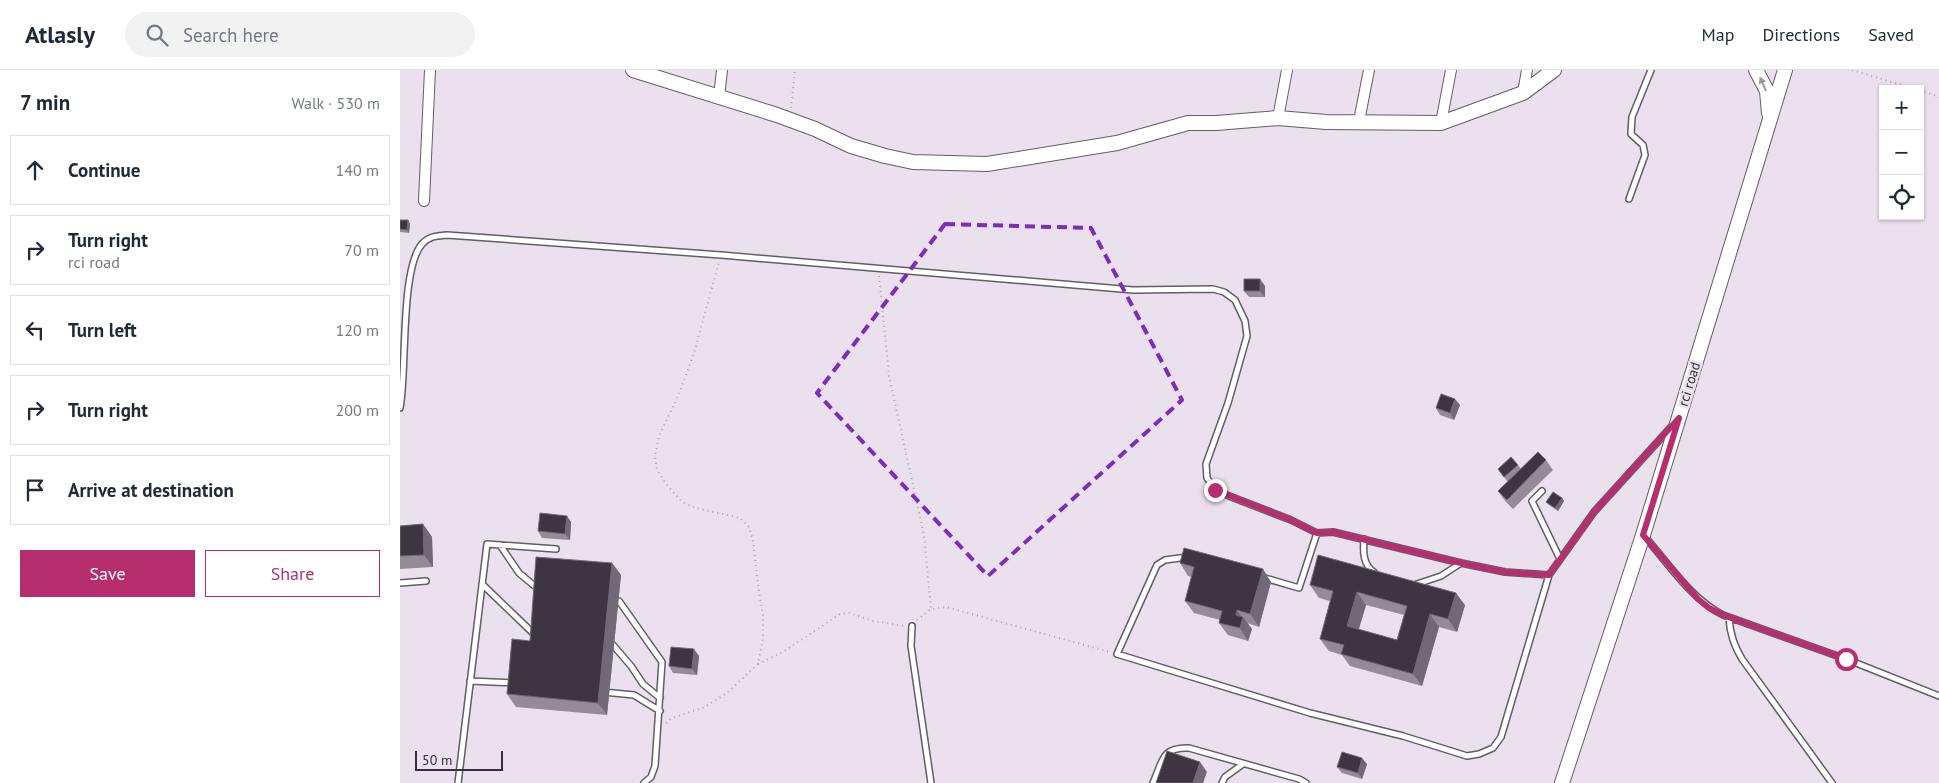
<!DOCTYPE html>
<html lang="en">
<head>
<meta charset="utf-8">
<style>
  :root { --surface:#fff; --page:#f2f2f3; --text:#1f2937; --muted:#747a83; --line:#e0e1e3; --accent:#b62e6e }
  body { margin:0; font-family:"PT Sans",sans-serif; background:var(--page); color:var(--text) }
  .controls { position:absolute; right:15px; top:15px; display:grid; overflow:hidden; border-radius:0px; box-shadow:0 1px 4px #0004 }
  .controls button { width:45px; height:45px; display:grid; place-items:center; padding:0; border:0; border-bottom:1px solid var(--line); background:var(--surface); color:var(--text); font:25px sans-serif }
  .scale { position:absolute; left:15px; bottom:12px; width:88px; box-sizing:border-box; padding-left:5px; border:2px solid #343035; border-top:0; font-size:14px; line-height:18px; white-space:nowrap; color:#343035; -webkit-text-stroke:4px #ebe0ed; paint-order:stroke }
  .stop { position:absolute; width:15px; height:15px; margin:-11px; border:4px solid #b62e6e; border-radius:50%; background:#fff }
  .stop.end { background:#b62e6e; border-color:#fff; box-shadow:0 1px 5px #0008 }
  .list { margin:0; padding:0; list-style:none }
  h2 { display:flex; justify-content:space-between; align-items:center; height:65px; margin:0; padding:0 20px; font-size:21px }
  h2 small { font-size:16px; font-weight:400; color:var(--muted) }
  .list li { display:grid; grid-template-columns:32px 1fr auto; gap:15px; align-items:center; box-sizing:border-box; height:70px; margin:0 10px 10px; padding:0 10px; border:1px solid var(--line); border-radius:0px }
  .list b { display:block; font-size:19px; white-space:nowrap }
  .list p { margin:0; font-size:16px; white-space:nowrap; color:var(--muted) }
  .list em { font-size:16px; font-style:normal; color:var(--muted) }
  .actions { display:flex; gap:10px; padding:15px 20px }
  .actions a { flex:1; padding:11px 0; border:1px solid var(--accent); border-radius:0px; text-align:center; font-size:18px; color:var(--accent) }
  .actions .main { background:var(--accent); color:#fff }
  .icon { flex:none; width:28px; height:28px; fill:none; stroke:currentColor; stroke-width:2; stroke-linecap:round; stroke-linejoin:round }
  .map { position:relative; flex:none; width:1539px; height:713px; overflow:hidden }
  header { display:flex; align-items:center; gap:30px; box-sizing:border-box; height:70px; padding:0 25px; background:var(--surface); border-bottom:1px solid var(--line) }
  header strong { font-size:24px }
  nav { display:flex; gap:28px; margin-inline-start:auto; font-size:18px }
  .search { width:350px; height:45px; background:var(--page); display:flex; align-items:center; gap:12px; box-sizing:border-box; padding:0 18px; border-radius:28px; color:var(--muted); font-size:19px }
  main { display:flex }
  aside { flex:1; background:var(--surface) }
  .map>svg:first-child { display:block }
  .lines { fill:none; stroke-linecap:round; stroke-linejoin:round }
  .lane-casing { stroke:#655c67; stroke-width:8 }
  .street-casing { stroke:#655c67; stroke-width:12 }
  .secondary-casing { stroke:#655c67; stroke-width:16 }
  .path { stroke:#ada4ae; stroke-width:2; stroke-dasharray:1 4; stroke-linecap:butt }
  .lane { stroke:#fff; stroke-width:5 }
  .street { stroke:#fff; stroke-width:10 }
  .secondary { stroke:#fff; stroke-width:14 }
  .wall { fill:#948b97; fill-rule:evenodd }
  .shaded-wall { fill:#716975 }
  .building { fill:#3d3641; stroke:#716975; fill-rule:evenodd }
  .oneway { fill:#9a989a }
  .route { stroke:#b62e6e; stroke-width:6 }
  .marked { fill:none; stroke:#7b2cbf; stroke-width:4; stroke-dasharray:10 6; stroke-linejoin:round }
  .labels { text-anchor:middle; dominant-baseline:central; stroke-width:5; stroke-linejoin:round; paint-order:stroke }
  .street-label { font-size:14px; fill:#343035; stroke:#ebe0ed }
</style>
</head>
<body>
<header>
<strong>Atlasly</strong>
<div class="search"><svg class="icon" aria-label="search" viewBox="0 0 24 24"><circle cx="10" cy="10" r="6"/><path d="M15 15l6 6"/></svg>Search here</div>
<nav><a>Map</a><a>Directions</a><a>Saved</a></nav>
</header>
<main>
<aside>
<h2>7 min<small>Walk · 530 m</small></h2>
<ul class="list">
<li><svg class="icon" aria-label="ahead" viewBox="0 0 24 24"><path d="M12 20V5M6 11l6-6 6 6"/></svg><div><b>Continue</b></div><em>140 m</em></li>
<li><svg class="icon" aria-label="right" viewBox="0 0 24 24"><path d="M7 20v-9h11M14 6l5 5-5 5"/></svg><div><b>Turn right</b><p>rci road</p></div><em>70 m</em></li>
<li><svg class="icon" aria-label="left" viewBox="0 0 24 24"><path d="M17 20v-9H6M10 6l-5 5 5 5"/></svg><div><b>Turn left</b></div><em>120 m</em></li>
<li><svg class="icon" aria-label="right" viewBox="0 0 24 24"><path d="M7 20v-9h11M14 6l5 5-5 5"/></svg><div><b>Turn right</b></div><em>200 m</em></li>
<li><svg class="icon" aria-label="arrive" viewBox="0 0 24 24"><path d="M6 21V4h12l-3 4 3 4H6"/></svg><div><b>Arrive at destination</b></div></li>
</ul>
<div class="actions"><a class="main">Save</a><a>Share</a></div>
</aside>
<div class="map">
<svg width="1539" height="713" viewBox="0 0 1539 713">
  <rect width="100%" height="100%" fill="#ebe0ed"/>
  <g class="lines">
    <defs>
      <path id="lane" d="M 1229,129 L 1245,85 L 1243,75 L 1231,64 L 1232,47 L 1251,0
        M 0,338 C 7,302 0,199 22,174 C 29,166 37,166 47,165 L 321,185 L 733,220 L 813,219 L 824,222 L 835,230 L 845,251 L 847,266 L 828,333 L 806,394 L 807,408 L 815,419 L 829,426 L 891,450 L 917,463 L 933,462 L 1061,493 L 1105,502 L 1149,505 L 1194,442 L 1272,356
        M 1142,421 L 1132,431 L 1160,489
        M 1245,467 C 1269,494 1291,529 1323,545 L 1446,589 L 1539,626
        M 964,469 C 963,482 963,495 974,502
        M 100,475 L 119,503 L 137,518
        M 787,487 L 765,490 L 757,495 L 717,584 L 910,643 L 1003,666 L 1067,686 L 1079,684 L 1093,678 L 1101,667 L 1149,505
        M 865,508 L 899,518 L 917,463
        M 0,513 L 26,511
        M 82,514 L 136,566
        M 1014,515 L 1041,506 L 1061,493
        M 214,531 L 219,531 L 262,592 L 255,696 L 251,707 L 244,713
        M 1329,548 C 1330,564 1334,575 1342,589 L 1432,713
        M 512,556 L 511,576 L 531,713
        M 208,574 L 213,575 L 231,596 L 243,614 L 260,628
        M 70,611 L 115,613
        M 203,622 L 234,625 L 260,641
        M 58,713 L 87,474 L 156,479
        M 753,713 C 763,691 761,677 789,678 L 899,709 L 906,713
        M 822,713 L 825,707 L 843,694"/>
      <path id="street" d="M 1123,23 L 1127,0
        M 319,27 L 322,0
        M 878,48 L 887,0
        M 959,51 L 969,0
        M 1041,53 L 1051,0
        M 24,131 L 30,0"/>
      <path id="secondary" d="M 233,0 L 377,45 L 415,59 L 451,76 L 485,86 L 513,92 L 587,94 L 717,73 L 788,53 L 816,53 L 878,48 L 926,52 L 1041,53 L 1123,23 L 1154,0
        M 1356,0 L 1367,21 L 1369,43
        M 1162,713 L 1243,465 L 1385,0"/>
    </defs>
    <use href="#lane" class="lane-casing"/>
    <use href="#street" class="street-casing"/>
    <use href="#secondary" class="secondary-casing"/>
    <path class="path" d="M 1452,0 L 1515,19
      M 1520,20 L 1539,27
      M 391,38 L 395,0
      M 479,206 L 489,306 L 524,465 L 531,539
      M 517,550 L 531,539 L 546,537 L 710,582
      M 358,594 L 383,582 L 440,544 L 449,543 L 473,551 L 505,556
      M 266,653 L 272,648 L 305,637 L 327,623 L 358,594 L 363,569 L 363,546 L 358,515 L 353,470 L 349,457 L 340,448 L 296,438 L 282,432 L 267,415 L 257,400 L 255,386 L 259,366 L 279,324 L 294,283 L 319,192"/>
    <use href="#lane" class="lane"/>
    <use href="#street" class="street"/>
    <use href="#secondary" class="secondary"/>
  </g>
  <path class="wall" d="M 0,150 L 8,150 L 10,154 L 9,163 L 0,162 Z
    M 865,216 L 865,227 L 849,227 L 844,221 Z
    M 1060,335 L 1054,350 L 1040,345 L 1036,338 Z
    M 1146,390 L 1153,400 L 1113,439 L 1105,431 L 1098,421 L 1108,412 L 1098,399 L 1118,395 L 1121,399 Z
    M 1162,428 L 1164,431 L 1158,441 L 1149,435 L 1146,432 Z
    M 167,446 L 171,452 L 170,470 L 142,468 L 138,461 Z
    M 23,454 L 32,467 L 33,497 L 0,499 L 0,456 Z
    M 212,493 L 221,505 L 207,645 L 116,637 L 107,624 L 130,571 Z
    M 780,493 L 871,512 L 859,557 L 847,553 L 852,559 L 848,571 L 828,565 L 819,553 L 820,550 L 794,543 L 785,531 L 792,507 L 788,506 Z
    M 910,515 L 1065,535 L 1057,562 L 1039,557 L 1022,616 L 950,596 L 942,585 L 929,581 L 920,569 L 930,531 L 919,528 ZM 966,535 L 1004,545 L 997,570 L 959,559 Z
    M 299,586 L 297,605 L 273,603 L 269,596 Z
    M 967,694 L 962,709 L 942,703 L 937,697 Z"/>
  <path class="shaded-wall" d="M 8,150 L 10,154 L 9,163 L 7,160 Z
    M 860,209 L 865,216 L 865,227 L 860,221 Z
    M 1055,329 L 1060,335 L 1054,350 L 1050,343 Z
    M 1162,428 L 1164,431 L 1158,441 L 1155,438 Z
    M 167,446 L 171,452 L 170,470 L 165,464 Z
    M 23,454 L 32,467 L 33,497 L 24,485 Z
    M 212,493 L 221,505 L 207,645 L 198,633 Z
    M 863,499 L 871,512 L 859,557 L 850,544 Z
    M 957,522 L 966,535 L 956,568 L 947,556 Z
    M 1056,523 L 1065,535 L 1057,562 L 1048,549 Z
    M 837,540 L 842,548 L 843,547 L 852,559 L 848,571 L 840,558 L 836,545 Z
    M 1030,544 L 1039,557 L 1022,616 L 1013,604 Z
    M 294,579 L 299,586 L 297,605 L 292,599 Z
    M 962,688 L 967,694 L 962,709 L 958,703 Z
    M 800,692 L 807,702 L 803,713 L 793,713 Z"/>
  <path class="building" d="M 0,150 L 8,150 L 7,160 L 0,159 Z
    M 844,209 L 860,209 L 860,221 L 844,221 Z
    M 1041,324 L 1055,329 L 1050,343 L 1036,338 Z
    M 1138,382 L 1146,390 L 1107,430 L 1098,421 Z
    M 1111,387 L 1118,395 L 1104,407 L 1098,399 Z
    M 1153,422 L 1162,428 L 1155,438 L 1146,432 Z
    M 140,443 L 167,446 L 165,464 L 138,461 Z
    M 23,454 L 24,485 L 0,486 L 0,456 Z
    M 784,478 L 863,499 L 850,544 L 837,540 L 836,545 L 843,547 L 840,558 L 819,553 L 822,541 L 785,531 L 794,497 L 780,493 Z
    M 918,485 L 1056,523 L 1048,549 L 1030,544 L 1013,604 L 941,584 L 944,575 L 920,569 L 933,521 L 910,515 ZM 957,522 L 1007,536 L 997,570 L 947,556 Z
    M 136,487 L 212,493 L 198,633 L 107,624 L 112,569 L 130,571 Z
    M 271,577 L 294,579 L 292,599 L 269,596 Z
    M 767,681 L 800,692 L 793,713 L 756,713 Z
    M 942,682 L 962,688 L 958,703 L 937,697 Z"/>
  <defs><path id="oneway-solid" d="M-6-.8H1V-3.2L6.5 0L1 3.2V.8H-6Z" transform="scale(1.25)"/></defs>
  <use class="oneway" href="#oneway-solid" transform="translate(1363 14) rotate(-114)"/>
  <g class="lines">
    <path class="route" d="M 815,420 L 891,450 L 917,463 L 933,462 L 1061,493 L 1105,502 L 1149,505 L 1194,442 L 1279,348 L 1243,465 L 1298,529 L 1309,538 L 1323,545 L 1446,589"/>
  </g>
  <path class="marked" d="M 545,154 L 691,158 L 782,330 L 588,506 L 417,323 Z"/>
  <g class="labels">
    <g class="street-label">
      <text transform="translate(1289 314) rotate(-73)">rci road</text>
    </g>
  </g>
</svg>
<div class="controls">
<button>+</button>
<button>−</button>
<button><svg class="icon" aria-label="locate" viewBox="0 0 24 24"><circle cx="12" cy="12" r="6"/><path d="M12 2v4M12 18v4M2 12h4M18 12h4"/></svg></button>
</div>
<div class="scale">50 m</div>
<div class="stop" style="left:1446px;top:589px"></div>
<div class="stop end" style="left:815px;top:420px"></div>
</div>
</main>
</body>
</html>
